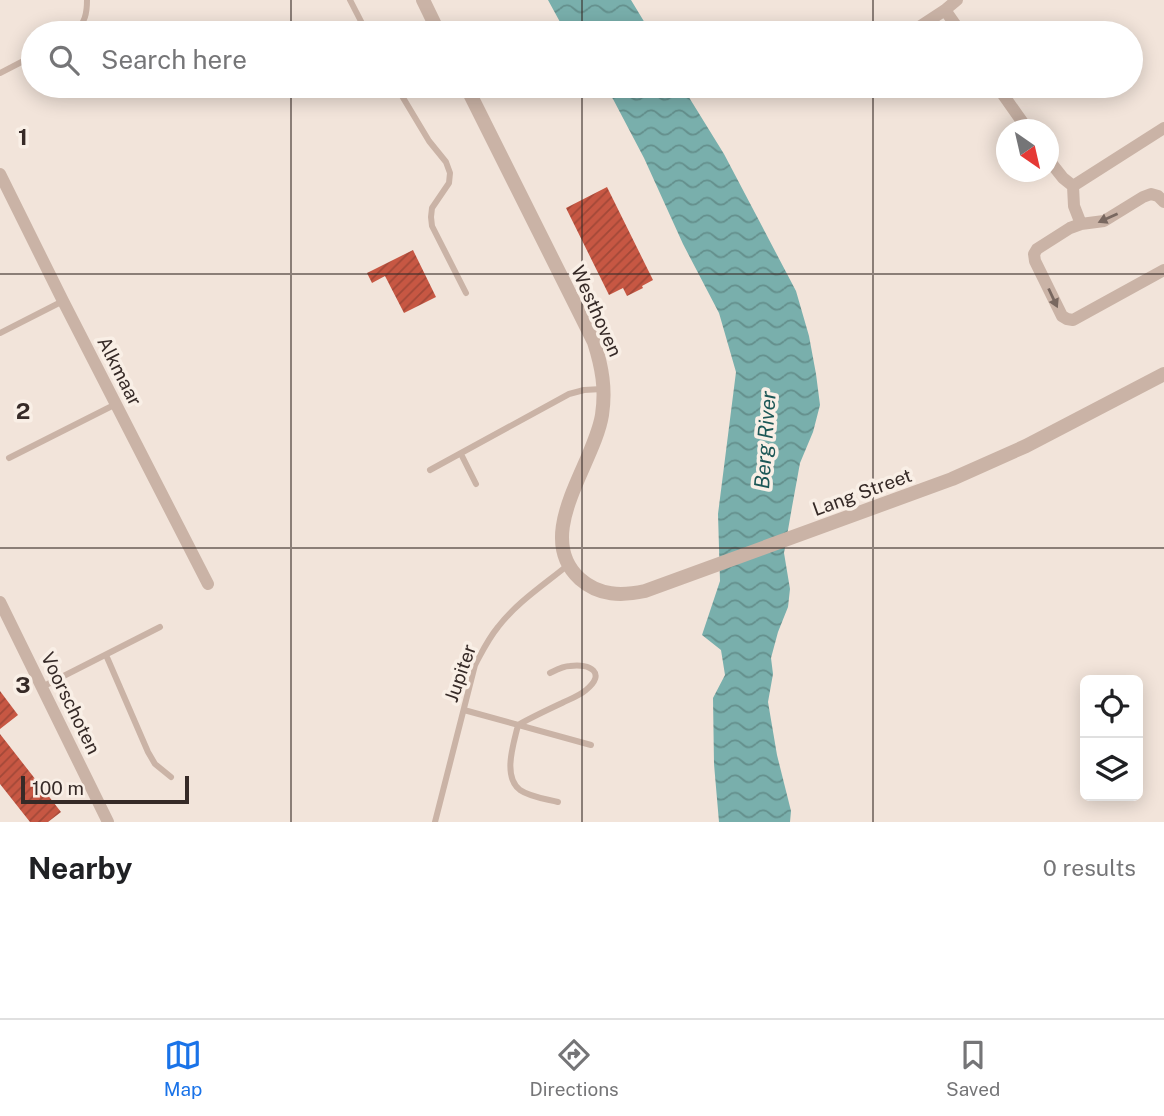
<!DOCTYPE html>
<html lang="en">
<head>
<meta charset="utf-8">
<style>
  :root { --surface:#fff; --page:#f2f2f2; --text:#202124; --muted:#757577; --line:#e0e0e0; --accent:#1a73e8 }
  body { margin:0; font-family:"Public Sans",sans-serif; background:var(--page); color:var(--text) }
  .controls { position:absolute; right:21px; bottom:21px; display:grid; overflow:hidden; border-radius:10px; box-shadow:0 4px 18px #0003 }
  .controls button { width:63px; height:63px; display:grid; place-items:center; padding:0; border:0; border-bottom:2px solid var(--line); background:var(--surface); color:var(--text); font:35px sans-serif }
  .compass { position:absolute; left:996px; top:119px; width:63px; height:63px; border-radius:50%; background:var(--surface); box-shadow:0 4px 18px #0003; rotate:146deg }
  .scale { position:absolute; left:21px; bottom:18px; width:168px; box-sizing:border-box; padding-left:7px; border:4px solid #362a27; border-top:0; font-size:19px; line-height:24px; white-space:nowrap; color:#362a27; -webkit-text-stroke:5px #f9efe6; paint-order:stroke }
  .list { margin:0; padding:0; list-style:none }
  h2 { display:flex; justify-content:space-between; align-items:center; height:91px; margin:0; padding:0 28px; font-size:30px }
  h2 small { font-size:23px; font-weight:400; color:var(--muted) }
  .icon { flex:none; width:38px; height:38px; fill:none; stroke:currentColor; stroke-width:2; stroke-linecap:round; stroke-linejoin:round }
  .map { position:relative; flex:none; width:1164px; height:822px; overflow:hidden }
  .search { position:absolute; background:var(--surface); box-shadow:0 4px 18px #0003; left:21px; right:21px; top:21px; height:77px; display:flex; align-items:center; gap:18px; box-sizing:border-box; padding:0 24px; border-radius:38px; color:var(--muted); font-size:26px }
  .sheet { height:196px; background:var(--surface) }
  nav { display:flex; justify-content:space-around; align-items:center; box-sizing:border-box; height:98px; border-top:2px solid var(--line); background:var(--surface); font-size:19px; color:var(--muted) }
  nav a { display:grid; justify-items:center; gap:4px }
  nav .on { color:var(--accent) }
  .map>svg:first-child { display:block }
  .water { fill:url(#water-waves) }
  .building { fill:url(#building-hatch) }
  .lines { fill:none; stroke-linecap:round; stroke-linejoin:round }
  .service { stroke:#cab3a6; stroke-width:6 }
  .minor { stroke:#cab3a6; stroke-width:12 }
  .tertiary { stroke:#cab3a6; stroke-width:14 }
  .oneway { fill:#796860 }
  .grid { fill:none; stroke:#362a27; stroke-width:2; stroke-opacity:0.55 }
  .labels { text-anchor:middle; dominant-baseline:central; stroke-width:7; stroke-linejoin:round; paint-order:stroke }
  .street-label { font-size:19px; fill:#362a27; stroke:#f9efe6 }
  .water-label { font-size:21px; font-style:italic; fill:#1c5756; stroke:#f9efe6 }
  .grid-label { font-size:23px; text-anchor:middle; font-weight:bold; fill:#362a27; stroke:#f9efe6; stroke-width:7; stroke-linejoin:round; paint-order:stroke }
</style>
</head>
<body>
<div class="map">
<svg width="1164" height="822" viewBox="0 0 1164 822">
  <defs>
    <pattern id="water-waves" width="16" height="10" patternUnits="userSpaceOnUse" patternTransform="scale(1.75)"><rect width="16" height="10" fill="#79afac"/><path d="M0 5q4-4 8 0t8 0" fill="none" stroke="#648f8c"/></pattern>
    <pattern id="building-hatch" width="6" height="6" patternUnits="userSpaceOnUse" patternTransform="scale(1.75)"><rect width="6" height="6" fill="#c75743"/><path d="M-1 1l2-2M0 6l6-6M5 7l2-2" fill="none" stroke="#a24838"/></pattern>
  </defs>
  <rect width="100%" height="100%" fill="#f2e4da"/>
  <path class="water" d="M 548,0 L 631,0 L 651,33 L 566,33 Z
    M 603,86 L 682,86 L 724,154 L 796,291 L 809,336 L 816,374 L 820,405 L 813,432 L 800,463 L 792,507 L 784,553 L 790,589 L 788,607 L 778,632 L 771,658 L 773,674 L 768,702 L 777,755 L 791,811 L 790,822 L 719,822 L 714,764 L 713,698 L 725,675 L 721,650 L 702,635 L 720,581 L 718,514 L 736,372 L 719,313 L 683,244 L 644,158 L 613,99 Z"/>
  <path class="building" d="M 607,187 L 653,280 L 642,286 L 643,288 L 627,296 L 623,288 L 609,295 L 566,208 Z
    M 413,250 L 436,297 L 404,313 L 385,276 L 372,283 L 367,273 Z
    M 0,691 L 18,715 L 0,729 Z
    M 0,734 L 61,812 L 48,822 L 30,822 L 0,784 Z"/>
  <g class="lines">
    <path class="service" d="M 350,0 L 367,33
      M 75,33 C 85,22 87,14 87,0
      M 0,73 L 33,56
      M 396,86 L 429,141 L 446,162 L 450,173 L 449,183 L 432,208 L 431,217 L 432,226 L 466,293
      M 0,333 L 63,301
      M 461,454 L 476,484
      M 9,458 L 116,404
      M 430,470 L 569,394 L 584,390 L 602,389
      M 106,655 L 148,752 L 155,764 L 171,777
      M 550,673 C 556,670 563,666 570,666 C 590,663 607,673 586,690 C 579,696 570,699 562,703 C 547,710 532,717 518,725 C 514,743 502,776 520,790 C 530,797 546,799 558,802
      M 42,687 L 160,627
      M 464,710 L 591,745
      M 435,822 L 475,665 C 482,652 488,639 498,627 C 516,603 545,584 568,565"/>
    <path class="minor" d="M 945,10 L 961,33
      M 910,33 L 945,10 L 957,0
      M 997,86 L 1028,130
      M 1048,159 L 1063,178 L 1073,186 L 1164,128
      M 0,174 L 63,301 L 208,584
      M 1073,186 L 1074,206 L 1081,224
      M 1164,202 L 1158,196 L 1151,194 L 1143,197 L 1104,221 L 1081,224 L 1070,228 L 1037,249 L 1034,254 L 1035,261 L 1062,316 L 1067,319 L 1073,320 L 1164,270
      M 0,602 L 108,822"/>
    <path class="tertiary" d="M 423,0 L 439,33
      M 466,86 L 594,342 C 602,367 606,389 602,415 C 594,465 532,535 580,579 C 599,596 622,596 645,591 L 952,479 L 1026,446 L 1164,374"/>
  </g>
  <defs><path id="oneway-solid" d="M-6-.8H1V-3.2L6.5 0L1 3.2V.8H-6Z" transform="scale(1.75)"/></defs>
  <g class="oneway">
    <use href="#oneway-solid" transform="translate(1108 218) rotate(156)"/>
    <use href="#oneway-solid" transform="translate(1053 298) rotate(65)"/>
  </g>
  <path class="grid" d="M 291,0 L 291,33M 582,0 L 582,33M 873,0 L 873,33M 291,86 L 291,822M 582,86 L 582,822M 873,86 L 873,822M 0,274 L 1164,274M 0,548 L 1164,548"/>
  <g class="labels">
    <g class="street-label">
      <text transform="translate(597 311) rotate(66)">Westhoven</text>
      <text transform="translate(120 371) rotate(63)">Alkmaar</text>
      <text transform="translate(862 492) rotate(-20)">Lang Street</text>
      <text transform="translate(460 673) rotate(-71)">Jupiter</text>
      <text transform="translate(71 703) rotate(64)">Voorschoten</text>
    </g>
    <g class="water-label">
      <text transform="translate(765 440) rotate(-86)">Berg River</text>
    </g>
  </g>
  <g class="grid-label">
    <text x="23" y="145">1</text>
    <text x="23" y="419">2</text>
    <text x="23" y="693">3</text>
  </g>
</svg>
<div class="controls">
<button><svg class="icon" aria-label="locate" viewBox="0 0 24 24"><circle cx="12" cy="12" r="6"/><path d="M12 2v4M12 18v4M2 12h4M18 12h4"/></svg></button>
<button><svg class="icon" aria-label="layers" viewBox="0 0 24 24"><path d="M12 4l9 5-9 5-9-5zM3 14l9 5 9-5"/></svg></button>
</div>
<svg class="compass" viewBox="-18 -18 36 36"><path d="M0-13l5 13h-10z" fill="#e53935"/><path d="M0 13l5-13h-10z" fill="#757577"/></svg>
<div class="scale">100 m</div>
<div class="search"><svg class="icon" aria-label="search" viewBox="0 0 24 24"><circle cx="10" cy="10" r="6"/><path d="M15 15l6 6"/></svg>Search here</div>
</div>
<section class="sheet">
<h2>Nearby<small>0 results</small></h2>
<ul class="list">
</ul>
</section>
<nav>
<a class="on"><svg class="icon" aria-label="map" viewBox="0 0 24 24"><path d="M3 6l6-2 6 2 6-2v14l-6 2-6-2-6 2zM9 4v14M15 6v14"/></svg>Map</a>
<a><svg class="icon" aria-label="directions" viewBox="0 0 24 24"><path d="M12 3l9 9-9 9-9-9zM9 14v-3h6M13 9l2 2-2 2"/></svg>Directions</a>
<a><svg class="icon" aria-label="saved" viewBox="0 0 24 24"><path d="M7 4h10v16l-5-4-5 4z"/></svg>Saved</a>
</nav>
</body>
</html>
